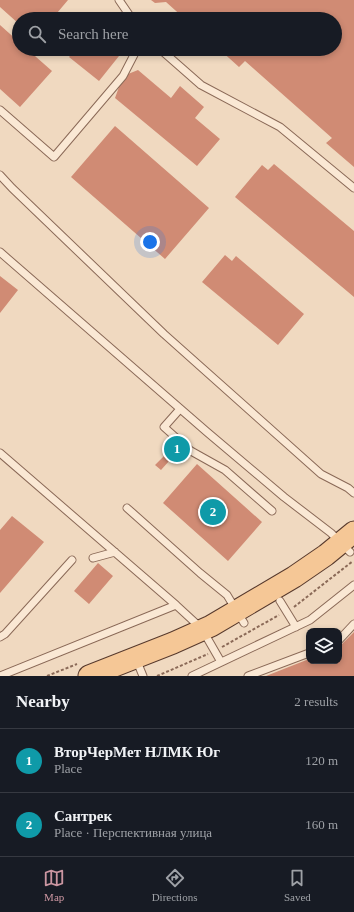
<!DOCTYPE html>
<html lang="en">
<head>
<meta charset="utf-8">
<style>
  :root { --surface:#171b24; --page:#242831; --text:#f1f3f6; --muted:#9ea1a6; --line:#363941; --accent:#cb96a1 }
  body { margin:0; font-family:Georgia,serif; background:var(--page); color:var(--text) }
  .controls { position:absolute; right:12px; bottom:12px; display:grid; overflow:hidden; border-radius:8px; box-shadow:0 2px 6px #0003 }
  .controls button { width:36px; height:36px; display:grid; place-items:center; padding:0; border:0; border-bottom:1px solid var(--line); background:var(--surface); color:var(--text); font:20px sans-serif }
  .you { position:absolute; left:150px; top:242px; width:14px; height:14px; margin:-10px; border:3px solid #fff; border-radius:50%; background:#1a73e8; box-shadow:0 0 0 6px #1a73e833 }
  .badge { display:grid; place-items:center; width:26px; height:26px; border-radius:50%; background:var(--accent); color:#fff; font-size:13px; font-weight:700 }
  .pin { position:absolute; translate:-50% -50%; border:2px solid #fff; box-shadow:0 1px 4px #0006 }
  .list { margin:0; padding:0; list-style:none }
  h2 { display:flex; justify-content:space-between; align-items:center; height:52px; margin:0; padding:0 16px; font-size:17px }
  h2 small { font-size:13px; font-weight:400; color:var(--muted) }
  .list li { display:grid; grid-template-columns:26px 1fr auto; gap:12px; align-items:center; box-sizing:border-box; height:64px; padding:0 16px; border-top:1px solid var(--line) }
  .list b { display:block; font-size:15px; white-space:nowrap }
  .list p { margin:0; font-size:13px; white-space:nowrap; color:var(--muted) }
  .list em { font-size:13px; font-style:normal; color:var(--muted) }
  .icon { flex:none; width:22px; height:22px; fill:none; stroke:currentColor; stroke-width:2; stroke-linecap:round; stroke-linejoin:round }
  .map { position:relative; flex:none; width:354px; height:676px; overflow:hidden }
  .search { position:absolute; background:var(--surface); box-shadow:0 2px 6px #0003; left:12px; right:12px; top:12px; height:44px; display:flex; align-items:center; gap:10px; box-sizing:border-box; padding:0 14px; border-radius:22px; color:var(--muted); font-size:15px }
  .sheet { height:180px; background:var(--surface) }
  nav { display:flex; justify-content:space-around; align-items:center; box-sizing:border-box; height:56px; border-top:1px solid var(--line); background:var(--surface); font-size:11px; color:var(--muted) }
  nav a { display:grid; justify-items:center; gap:2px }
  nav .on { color:var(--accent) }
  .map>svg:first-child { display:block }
  .building { fill:#d08b74 }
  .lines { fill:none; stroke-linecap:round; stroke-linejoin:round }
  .service-casing { stroke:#8a6957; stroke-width:9 }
  .primary-casing { stroke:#57392c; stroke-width:23 }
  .path { stroke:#8a6957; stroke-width:2; stroke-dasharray:3 2; stroke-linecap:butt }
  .service { stroke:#fae8d4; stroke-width:7 }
  .primary { stroke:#f5c796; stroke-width:21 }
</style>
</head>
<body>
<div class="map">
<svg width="354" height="676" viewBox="0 0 354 676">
  <rect width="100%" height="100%" fill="#f0d9c0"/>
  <path class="building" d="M 0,0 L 68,0 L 52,19 L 19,19 L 19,24 L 0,7 Z
    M 151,0 L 354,0 L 354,167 L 326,143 L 332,138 L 245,61 L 239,67 L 219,49 L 335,49 L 335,19 L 185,19 L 166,2 L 155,3 Z
    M 0,25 L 19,42 L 19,49 L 27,49 L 52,71 L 20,107 L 0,89 Z
    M 76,49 L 118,49 L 119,56 L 99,81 L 69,57 Z
    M 138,70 L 171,98 L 180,86 L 204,107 L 195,118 L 220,139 L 197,166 L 115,98 L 123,76 Z
    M 115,126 L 209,208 L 165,259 L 71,177 Z
    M 274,164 L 354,231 L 354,297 L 235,197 L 262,165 L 268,170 Z
    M 225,255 L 232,261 L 236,256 L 304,314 L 278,345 L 202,282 Z
    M 0,276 L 18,290 L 0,313 Z
    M 175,443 L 184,450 L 179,455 L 170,448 Z
    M 165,455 L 170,460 L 161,470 L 155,465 Z
    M 197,464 L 262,522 L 228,561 L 163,503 Z
    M 12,516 L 44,542 L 0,593 L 0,530 Z
    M 98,563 L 113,576 L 89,604 L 74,591 Z
    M 354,632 L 354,676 L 266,676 L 309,659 L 309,661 L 339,661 L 339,647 Z"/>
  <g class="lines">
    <defs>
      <path id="service" d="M 119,0 L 132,19
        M 160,49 L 201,85 L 280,127 L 354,188
        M 0,110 L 54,157 L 123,76 L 137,49
        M 0,175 L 12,188 L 164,334 L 321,474 L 348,488 L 354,493
        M 0,252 L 207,432 L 284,497 L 331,533 L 350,552
        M 180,409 L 164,427 L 191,451 L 225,470 L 272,511
        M 0,453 L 176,605
        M 127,508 L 200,573 L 227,595 L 244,623
        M 93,558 L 115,552
        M 280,601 L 296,627
        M 0,637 L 5,634 L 72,560
        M 339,640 L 354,624
        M 136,659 L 143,676
        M 0,676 L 176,605 L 202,629 L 221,662
        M 192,676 L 310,620 L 354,585
        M 248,676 L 309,653"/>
      <path id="primary" d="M 89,676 L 173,643 L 211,626 L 294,577 L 326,555 L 354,532"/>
    </defs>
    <use href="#service" class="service-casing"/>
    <use href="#primary" class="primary-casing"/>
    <path class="path" d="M 294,607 L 353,561
      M 222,647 L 279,615
      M 47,676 L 77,664
      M 157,676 L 208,654"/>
    <use href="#service" class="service"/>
    <use href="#primary" class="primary"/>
  </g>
</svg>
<div class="controls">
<button><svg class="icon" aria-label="layers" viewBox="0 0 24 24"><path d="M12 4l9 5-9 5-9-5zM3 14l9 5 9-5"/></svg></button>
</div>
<div class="you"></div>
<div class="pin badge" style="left:177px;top:449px;background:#0f9aa8">1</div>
<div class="pin badge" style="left:213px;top:512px;background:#0f9aa8">2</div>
<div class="search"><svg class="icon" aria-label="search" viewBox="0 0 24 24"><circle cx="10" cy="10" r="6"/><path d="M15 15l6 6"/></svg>Search here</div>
</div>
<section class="sheet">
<h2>Nearby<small>2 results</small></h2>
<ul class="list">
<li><span class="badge" style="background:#0f9aa8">1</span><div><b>ВторЧерМет НЛМК Юг</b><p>Place</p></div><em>120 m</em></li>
<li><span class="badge" style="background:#0f9aa8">2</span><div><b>Сантрек</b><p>Place · Перспективная улица</p></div><em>160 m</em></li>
</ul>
</section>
<nav>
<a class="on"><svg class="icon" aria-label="map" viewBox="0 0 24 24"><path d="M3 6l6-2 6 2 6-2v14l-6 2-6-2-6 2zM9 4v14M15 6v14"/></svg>Map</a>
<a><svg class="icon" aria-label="directions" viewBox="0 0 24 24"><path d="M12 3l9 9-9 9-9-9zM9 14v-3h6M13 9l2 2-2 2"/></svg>Directions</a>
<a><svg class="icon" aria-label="saved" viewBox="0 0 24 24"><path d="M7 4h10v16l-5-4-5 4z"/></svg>Saved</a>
</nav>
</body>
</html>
